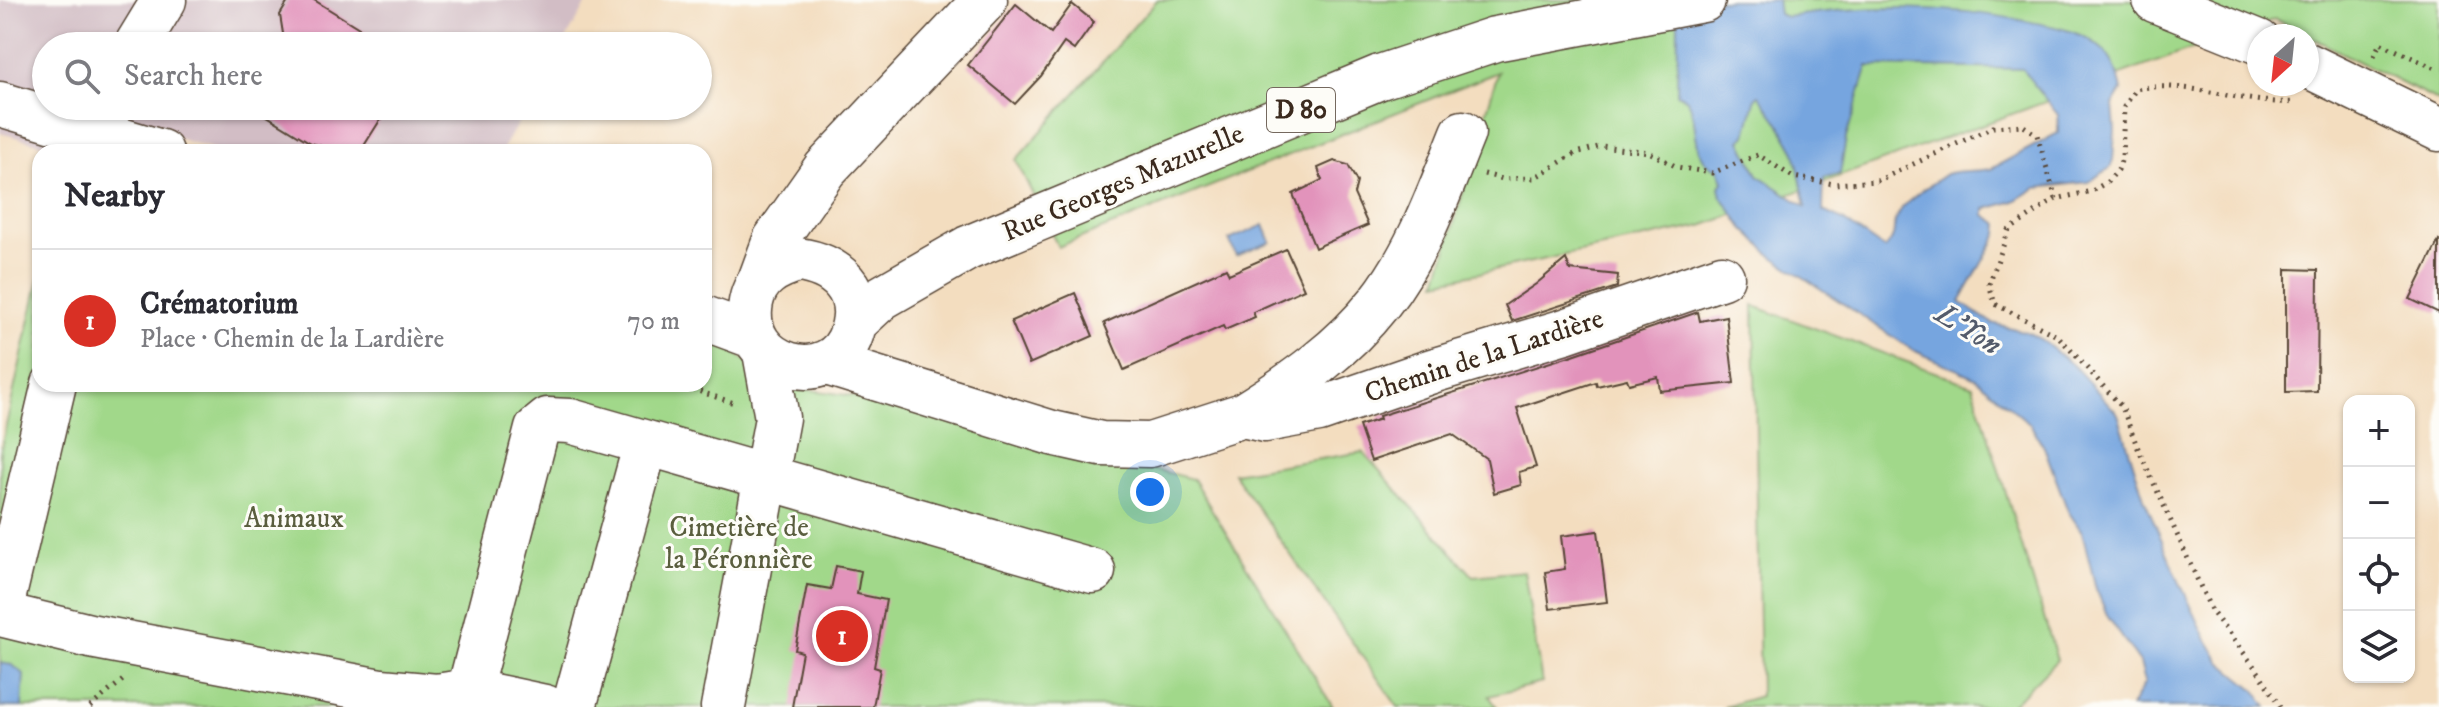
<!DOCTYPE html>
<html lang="en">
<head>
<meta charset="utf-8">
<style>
  :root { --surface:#fff; --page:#f7f7f7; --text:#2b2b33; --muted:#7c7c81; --line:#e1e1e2; --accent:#d93025 }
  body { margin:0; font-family:"IM FELL DW Pica",serif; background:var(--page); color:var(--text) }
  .controls { position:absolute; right:24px; bottom:24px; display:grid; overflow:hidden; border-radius:16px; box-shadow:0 2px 6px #0004 }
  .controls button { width:72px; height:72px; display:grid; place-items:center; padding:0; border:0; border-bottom:2px solid var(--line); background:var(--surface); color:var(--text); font:40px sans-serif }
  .compass { position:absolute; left:2247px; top:24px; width:72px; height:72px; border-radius:50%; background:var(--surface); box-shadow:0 2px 6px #0004; rotate:207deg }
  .you { position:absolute; left:1150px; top:492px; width:28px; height:28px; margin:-20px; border:6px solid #fff; border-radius:50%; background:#1a73e8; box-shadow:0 0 0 12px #1a73e833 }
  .badge { display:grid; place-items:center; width:52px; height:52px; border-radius:50%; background:var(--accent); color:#fff; font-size:26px; font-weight:700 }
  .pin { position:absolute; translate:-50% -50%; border:4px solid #fff; box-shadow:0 2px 8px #0006 }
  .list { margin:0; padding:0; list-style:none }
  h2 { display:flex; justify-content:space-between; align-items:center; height:104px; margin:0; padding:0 32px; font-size:34px }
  h2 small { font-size:26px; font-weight:400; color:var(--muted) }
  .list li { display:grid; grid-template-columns:52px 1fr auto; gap:24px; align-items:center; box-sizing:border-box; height:144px; padding:0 32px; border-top:2px solid var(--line) }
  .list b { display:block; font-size:30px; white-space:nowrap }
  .list p { margin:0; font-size:26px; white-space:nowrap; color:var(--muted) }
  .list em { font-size:26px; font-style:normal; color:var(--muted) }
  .icon { flex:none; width:44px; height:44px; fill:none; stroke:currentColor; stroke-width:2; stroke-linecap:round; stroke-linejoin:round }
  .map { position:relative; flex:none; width:2439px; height:707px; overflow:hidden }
  .search { position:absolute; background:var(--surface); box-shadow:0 2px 6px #0004; left:32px; top:32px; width:680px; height:88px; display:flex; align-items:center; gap:20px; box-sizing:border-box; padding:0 28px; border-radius:44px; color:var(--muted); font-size:30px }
  .panel { position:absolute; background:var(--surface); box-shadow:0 2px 6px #0004; left:32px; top:144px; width:680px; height:248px; border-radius:24px }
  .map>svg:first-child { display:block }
  .industrial { fill:#d2bdc5 }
  .green { fill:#a1d88a; stroke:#6e8154; stroke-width:2 }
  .water { fill:#76a5df; stroke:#58687e; stroke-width:2; fill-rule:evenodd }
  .building { fill:#e293bb }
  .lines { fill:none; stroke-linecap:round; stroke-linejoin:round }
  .minor-casing { stroke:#574536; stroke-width:47 }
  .major-casing { stroke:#574536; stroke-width:47 }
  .path { stroke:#574536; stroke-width:5; stroke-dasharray:2 6; stroke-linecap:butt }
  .minor { stroke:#fff; stroke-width:44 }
  .major { stroke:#fff; stroke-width:44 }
  .labels { text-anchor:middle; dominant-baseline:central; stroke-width:6; stroke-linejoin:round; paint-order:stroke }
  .shield { fill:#fdfcf7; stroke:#75695f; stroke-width:2 }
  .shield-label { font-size:26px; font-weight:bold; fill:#3b2a1e }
  .street-label { font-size:28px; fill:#3b2a1e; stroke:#fdfcf7 }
  .park-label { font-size:28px; fill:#5a5e3e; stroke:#fdfcf7 }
  .water-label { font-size:30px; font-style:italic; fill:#535b6b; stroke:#fdfcf7 }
</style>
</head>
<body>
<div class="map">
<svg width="2439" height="707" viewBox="0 0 2439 707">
  <rect width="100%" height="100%" fill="#fdfcf7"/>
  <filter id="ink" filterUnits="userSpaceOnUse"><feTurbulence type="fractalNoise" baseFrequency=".0125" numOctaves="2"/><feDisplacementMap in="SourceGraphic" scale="16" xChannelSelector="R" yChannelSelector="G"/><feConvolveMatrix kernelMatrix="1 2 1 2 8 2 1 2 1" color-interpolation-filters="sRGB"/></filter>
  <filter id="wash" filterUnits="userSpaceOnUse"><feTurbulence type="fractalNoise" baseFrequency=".006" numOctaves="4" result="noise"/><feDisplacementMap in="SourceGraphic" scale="32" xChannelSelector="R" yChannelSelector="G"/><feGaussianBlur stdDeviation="1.8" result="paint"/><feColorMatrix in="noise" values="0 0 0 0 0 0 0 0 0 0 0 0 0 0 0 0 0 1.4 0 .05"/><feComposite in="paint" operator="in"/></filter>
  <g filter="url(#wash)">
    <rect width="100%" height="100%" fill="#f3ddbf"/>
    <path class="industrial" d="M 0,0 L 589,0 L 562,46 L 46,46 L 46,106 L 528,106 L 501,152 L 224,152 L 78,109 L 68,151 L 0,133 Z"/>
    <path class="green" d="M 1157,0 L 2439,0 L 2439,102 L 2275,19 L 1702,226 L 1437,282 L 1498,72 L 1058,247 L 1016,160 Z
      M 40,275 L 40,384 L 704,384 L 704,332 L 783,386 L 868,398 L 1193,479 L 1333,707 L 0,707 L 0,452 Z
      M 1754,306 L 1973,386 L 2057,660 L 2010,707 L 1724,707 L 1760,696 Z
      M 1363,452 L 1473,576 L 1524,571 L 1542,683 L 1489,696 L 1497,707 L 1398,707 L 1233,473 Z"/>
    <path class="water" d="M 1671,0 L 1777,0 L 1779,14 L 1786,17 C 1869,4 1943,5 2026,21 C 2051,26 2081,30 2101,48 C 2114,59 2119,75 2122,91 L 2113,105 L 2115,130 L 2113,161 L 2110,168 L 2088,182 L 2036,188 L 2015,201 L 1985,209 L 1985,215 L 1999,224 L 1998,234 L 1960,302 L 1992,323 L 2027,332 L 2042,340 L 2075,367 L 2118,414 L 2144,498 L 2179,581 L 2207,640 L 2221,662 L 2254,689 L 2267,707 L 2131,707 L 2145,682 L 2140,663 L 2108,617 L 2096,589 L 2082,532 L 2068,511 L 2044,447 L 2030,424 L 1976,378 L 1913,350 L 1773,257 L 1743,228 L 1722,197 L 1720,187 L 1723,181 L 1718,169 C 1689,162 1700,120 1688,101 C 1685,98 1681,96 1677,94 L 1678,25 ZM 1868,66 L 2022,69 L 2058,115 L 2058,133 L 1991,169 C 1976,172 1960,169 1946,174 C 1934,182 1903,202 1897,215 C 1890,232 1900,232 1884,249 L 1843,220 L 1823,211 L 1824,177 L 1840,174 L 1846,138 ZM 1759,95 L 1778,122 L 1795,152 L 1806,207 L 1758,175 L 1741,140 L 1746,135 L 1756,97 Z
      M 1264,225 L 1271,242 L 1236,256 L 1229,240 Z
      M 0,663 L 12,665 L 24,674 L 22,707 L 0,707 Z"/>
    <g id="blocks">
      <path class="building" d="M 289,0 L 314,0 L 388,46 L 285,46 L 280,15 Z
        M 1016,4 L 1051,33 L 1072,4 L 1094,22 L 1074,50 L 1064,43 L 1041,76 L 1015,104 L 968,65 Z
        M 251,106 L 389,106 L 360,152 L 342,152 L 311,143 Z
        M 1334,161 L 1348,165 L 1357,182 L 1354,194 L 1368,225 L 1315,248 L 1293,194 L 1322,180 L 1318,168 Z
        M 2439,240 L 2439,313 L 2410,299 Z
        M 1286,249 L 1304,289 L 1253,312 L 1255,317 L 1225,330 L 1223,326 L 1124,370 L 1104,323 L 1226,268 L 1229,274 Z
        M 1566,259 L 1570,270 L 1618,275 L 1617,287 L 1512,321 L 1505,305 L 1536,284 Z
        M 2286,269 L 2318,270 L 2317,391 L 2286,392 Z
        M 1075,293 L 1093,336 L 1029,364 L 1011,321 Z
        M 1698,312 L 1700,321 L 1726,316 L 1734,383 L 1660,391 L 1658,377 L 1629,384 L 1627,379 L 1597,386 L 1596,382 L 1517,408 L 1536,467 L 1519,472 L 1521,485 L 1494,493 L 1487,459 L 1452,434 L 1371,461 L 1359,426 L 1380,419 L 1379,416 L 1573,355 Z
        M 1598,531 L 1607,602 L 1550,609 L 1545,572 L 1565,569 L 1561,536 Z
        M 836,566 L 861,571 L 857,594 L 886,600 L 874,667 L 880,669 L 873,707 L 792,707 L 802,652 L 795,650 L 807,585 L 831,589 Z"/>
    </g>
  </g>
  <g filter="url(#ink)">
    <use href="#blocks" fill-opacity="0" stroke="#574536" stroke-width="2"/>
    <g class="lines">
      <defs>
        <path id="minor" d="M 136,46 L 164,0
          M 761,278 L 775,240 L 825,169 L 985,0
          M 827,363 L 1052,433 L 1101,444 L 1150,445 L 1243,415 L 1265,420 L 1319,410 L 1432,371 L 1565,331 L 1722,277
          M 1243,415 C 1293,384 1343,349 1379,303 C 1418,254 1440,190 1463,133
          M 0,612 L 54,384
          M 0,614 L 90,636 L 381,691 L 437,696 L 469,691 L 545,707
          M 469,691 L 537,429 L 548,420 L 570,421 L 1093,571
          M 574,707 L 646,443
          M 723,707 L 777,418 L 765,352"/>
        <path id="major" d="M 2155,0 L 2259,42
          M 2307,65 L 2439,129
          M 0,104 L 161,152
          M 798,260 C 836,265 865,290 852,332 C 833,393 738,368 751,302 C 756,277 774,267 798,260 Z
          M 704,318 L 753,336
          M 854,323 L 881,298 L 968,248 L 1380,77 L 1495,39 L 1703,0"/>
      </defs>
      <use href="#minor" class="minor-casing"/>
      <use href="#major" class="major-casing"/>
      <path class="path" d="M 2374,56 L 2380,43 L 2439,70
        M 1484,174 L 1503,179 L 1534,178 L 1576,153 L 1602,146 L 1649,152 L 1677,167 L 1712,173 L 1758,155 L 1793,177 L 1834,184 L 1877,181 L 1993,127 L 2022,125 L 2037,135 L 2056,199
        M 677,384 L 737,404
        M 90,707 L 123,680
        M 2280,707 L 2260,674 L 2212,612 L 2137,446 L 2122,407 L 2059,337 L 1995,304 L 1989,284 L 2009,230 L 2056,199 L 2092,191 L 2107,182 L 2118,170 L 2122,158 L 2124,107 L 2136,89 C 2190,79 2240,105 2294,102"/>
      <use href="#minor" class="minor"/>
      <use href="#major" class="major"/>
    </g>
  </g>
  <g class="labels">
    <rect class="shield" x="1267" y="88" width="68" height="44" rx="6"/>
    <g class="shield-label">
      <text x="1301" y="110">D 80</text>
    </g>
    <g class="street-label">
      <text transform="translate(1123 183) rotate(-23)">Rue Georges Mazurelle</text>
      <text transform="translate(1484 356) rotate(-18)">Chemin de la Lardière</text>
    </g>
    <g class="park-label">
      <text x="294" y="518">Animaux</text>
      <text x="739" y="527">Cimetière de<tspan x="739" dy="32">la Péronnière</tspan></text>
    </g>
    <g class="water-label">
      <text transform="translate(1968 330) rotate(32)">L'Yon</text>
    </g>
  </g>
</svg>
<div class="controls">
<button>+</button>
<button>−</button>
<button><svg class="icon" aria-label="locate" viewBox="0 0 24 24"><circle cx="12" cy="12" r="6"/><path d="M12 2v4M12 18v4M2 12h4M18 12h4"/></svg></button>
<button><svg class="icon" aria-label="layers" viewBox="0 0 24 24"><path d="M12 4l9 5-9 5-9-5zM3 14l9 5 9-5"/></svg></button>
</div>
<svg class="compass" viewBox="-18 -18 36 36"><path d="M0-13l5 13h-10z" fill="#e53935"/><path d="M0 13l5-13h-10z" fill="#7c7c81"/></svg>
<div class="you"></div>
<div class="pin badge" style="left:842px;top:636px">1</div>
<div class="search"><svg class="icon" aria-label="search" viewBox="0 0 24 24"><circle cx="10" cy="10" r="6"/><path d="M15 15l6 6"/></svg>Search here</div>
<section class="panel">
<h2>Nearby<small></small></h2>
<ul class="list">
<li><span class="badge">1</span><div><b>Crématorium</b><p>Place · Chemin de la Lardière</p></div><em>70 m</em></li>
</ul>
</section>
</div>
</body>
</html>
